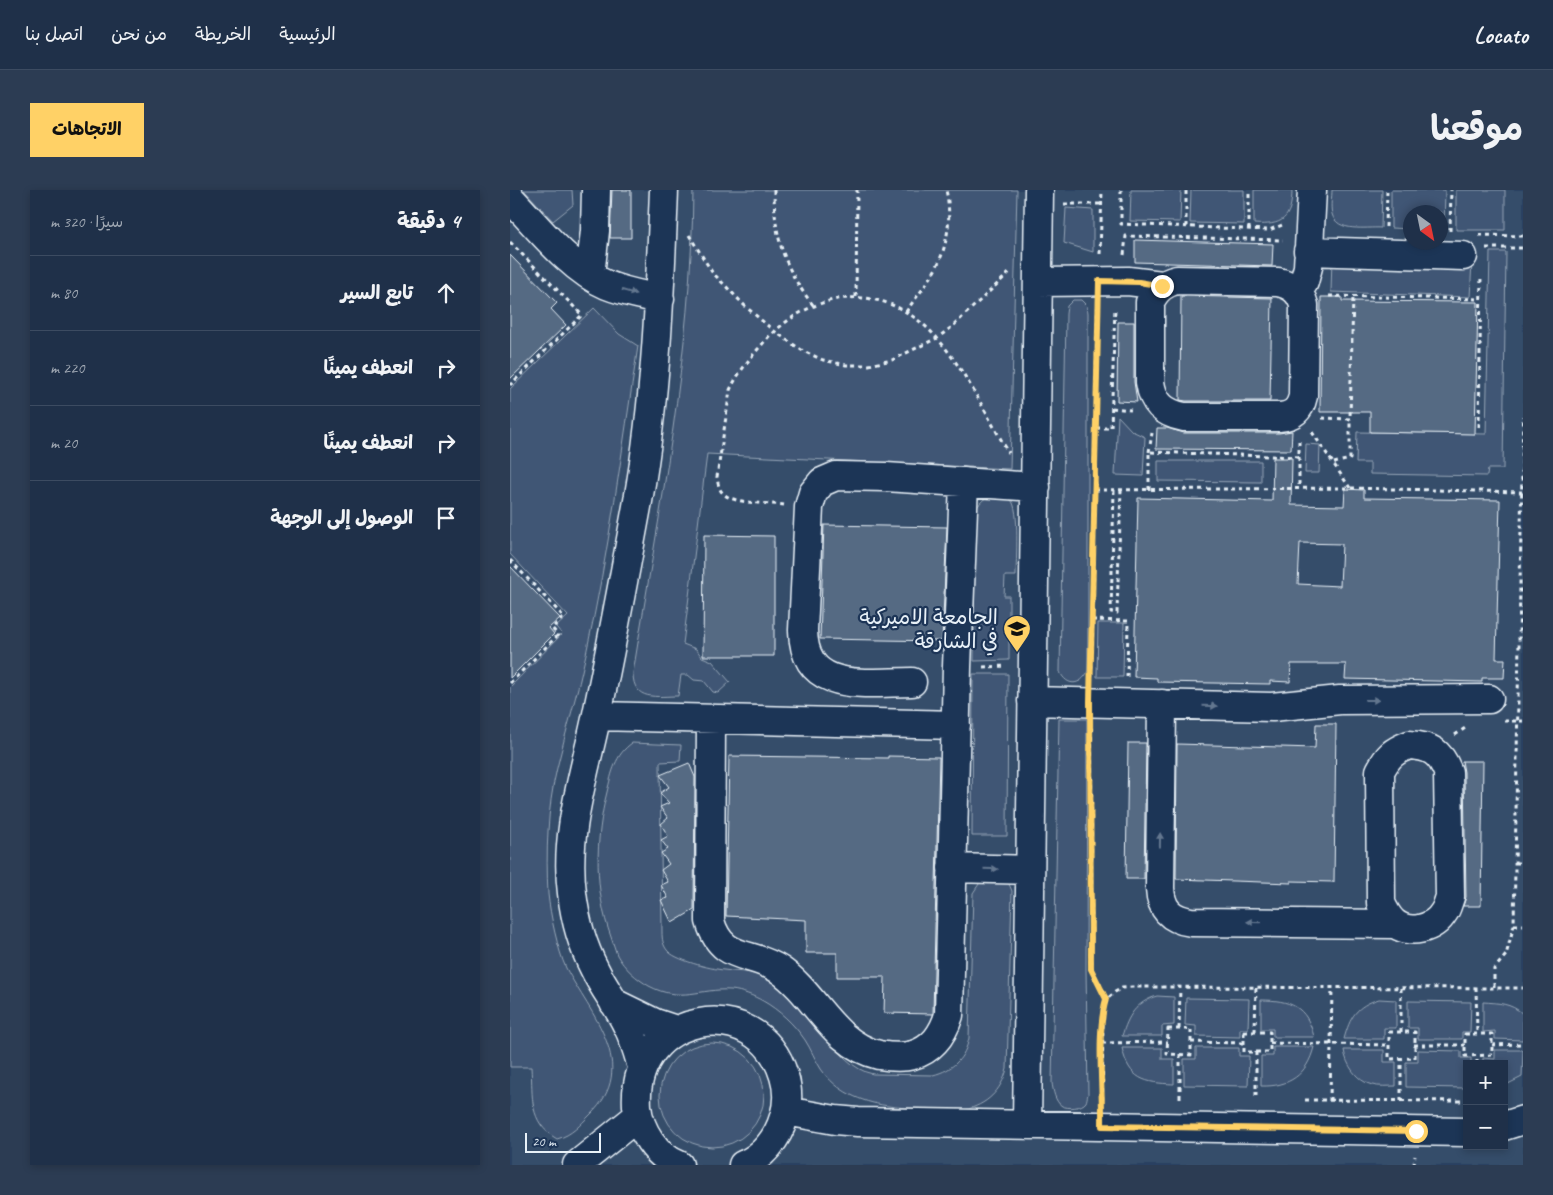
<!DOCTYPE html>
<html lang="ar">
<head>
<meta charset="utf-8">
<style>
  :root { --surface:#1f3049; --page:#2c3c53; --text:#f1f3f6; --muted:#a1a9b4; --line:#3c4b61; --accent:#ffd166 }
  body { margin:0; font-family:Caveat,"Playpen Sans Arabic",sans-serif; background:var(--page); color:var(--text); direction:rtl }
  .controls { position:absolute; right:15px; bottom:15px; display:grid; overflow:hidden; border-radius:0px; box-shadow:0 2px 8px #0003 }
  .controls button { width:45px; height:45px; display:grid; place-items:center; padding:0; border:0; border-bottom:1px solid var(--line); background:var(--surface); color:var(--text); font:25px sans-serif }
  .compass { position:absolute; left:893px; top:15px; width:45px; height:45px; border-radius:50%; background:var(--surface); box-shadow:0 2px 8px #0003; rotate:147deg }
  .scale { position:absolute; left:15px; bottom:12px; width:76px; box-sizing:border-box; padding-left:5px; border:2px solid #e8f1f8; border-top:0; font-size:14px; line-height:18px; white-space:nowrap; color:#e8f1f8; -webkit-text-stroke:4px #1d3557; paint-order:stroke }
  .stop { position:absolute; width:15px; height:15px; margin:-11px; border:4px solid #ffd166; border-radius:50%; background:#fff }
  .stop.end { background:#ffd166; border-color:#fff; box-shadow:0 1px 5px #0008 }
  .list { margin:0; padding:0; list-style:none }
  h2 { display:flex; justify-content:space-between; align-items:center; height:65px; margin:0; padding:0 20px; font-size:21px }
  h2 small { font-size:16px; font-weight:400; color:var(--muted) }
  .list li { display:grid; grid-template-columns:32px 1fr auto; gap:15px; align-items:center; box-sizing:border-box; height:75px; padding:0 20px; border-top:1px solid var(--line) }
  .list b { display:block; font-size:19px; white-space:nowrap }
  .list em { font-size:16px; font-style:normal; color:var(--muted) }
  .icon { flex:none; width:28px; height:28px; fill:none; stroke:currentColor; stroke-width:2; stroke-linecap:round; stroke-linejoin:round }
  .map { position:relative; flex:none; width:1013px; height:975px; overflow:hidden; direction:ltr; border-radius:0px }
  header { display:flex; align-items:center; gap:30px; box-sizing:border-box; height:70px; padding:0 25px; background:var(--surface); border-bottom:1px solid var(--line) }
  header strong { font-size:24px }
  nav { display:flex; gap:28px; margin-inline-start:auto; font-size:18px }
  .intro { display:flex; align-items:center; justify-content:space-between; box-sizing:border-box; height:120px; padding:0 30px }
  h1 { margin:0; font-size:35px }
  .button { padding:12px 22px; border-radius:0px; background:var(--accent); color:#111; font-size:18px; font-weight:700 }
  main { display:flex; gap:30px; padding:0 30px }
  aside { flex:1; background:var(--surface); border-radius:0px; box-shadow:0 2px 8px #0003 }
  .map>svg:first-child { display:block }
  .built { fill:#364d6b; fill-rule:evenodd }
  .green { fill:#415774; stroke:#94a4b6 }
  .building { fill:#556a83; stroke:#e8f1f8; fill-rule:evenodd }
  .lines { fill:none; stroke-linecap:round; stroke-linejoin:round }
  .minor-casing { stroke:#e8f1f8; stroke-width:31 }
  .path { stroke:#e8f1f8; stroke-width:3; stroke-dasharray:4 4; stroke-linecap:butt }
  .minor { stroke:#1d3557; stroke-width:28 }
  .oneway { fill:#64778f }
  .route { stroke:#ffd166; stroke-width:6 }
  .labels { text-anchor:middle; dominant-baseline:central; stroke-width:4.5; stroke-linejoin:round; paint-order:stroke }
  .poi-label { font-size:21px; fill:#e8f1f8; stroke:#1d3557; text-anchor:end }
</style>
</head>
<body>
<header>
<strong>Locato</strong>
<nav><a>الرئيسية</a><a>الخريطة</a><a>من نحن</a><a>اتصل بنا</a></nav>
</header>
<div class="intro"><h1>موقعنا</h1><a class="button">الاتجاهات</a></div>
<main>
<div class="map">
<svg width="1013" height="975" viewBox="0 0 1013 975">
  <rect width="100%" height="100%" fill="#294061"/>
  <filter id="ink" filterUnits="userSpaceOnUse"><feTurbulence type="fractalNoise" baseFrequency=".02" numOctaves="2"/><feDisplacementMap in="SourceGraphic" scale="10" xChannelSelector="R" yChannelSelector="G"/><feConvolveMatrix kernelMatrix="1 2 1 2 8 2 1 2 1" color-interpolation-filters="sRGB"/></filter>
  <g filter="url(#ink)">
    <path class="built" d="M 0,0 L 1013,0 L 1013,975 L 0,975 ZM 901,22 L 931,22 L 931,52 L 901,52 ZM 957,874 L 994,874 L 994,956 L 957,956 Z"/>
    <path class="green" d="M 14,0 L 62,0 L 63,15 L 43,31 Z
      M 183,0 L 507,0 L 500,279 L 197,264 L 173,454 L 186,459 L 192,467 L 202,471 L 220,492 L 208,503 L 203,502 L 194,491 L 184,490 L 178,485 L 171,485 L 168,506 C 147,506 123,512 123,483 C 149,323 182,163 183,0 Z
      M 621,0 L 671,0 L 670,32 L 620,31 Z
      M 681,0 L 734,0 L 734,34 L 680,33 Z
      M 744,0 L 782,0 C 782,29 772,36 744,34 Z
      M 822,0 L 872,0 L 871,38 C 856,37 827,43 822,24 C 820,16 822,7 822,0 Z
      M 881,0 L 935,0 L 934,39 L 931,39 L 931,22 L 901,22 L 900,39 L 881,38 Z
      M 946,0 L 995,0 L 995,40 L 946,40 Z
      M 556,18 L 583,20 L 583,62 L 554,53 Z
      M 980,62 L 996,62 L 993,279 L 978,279 L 977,286 L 860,284 L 860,273 L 846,273 L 847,242 L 976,244 Z
      M 822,67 L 962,72 L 960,107 L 821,102 Z
      M 563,110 L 571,110 L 577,116 L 578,123 L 578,481 C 571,496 557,497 550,482 L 556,124 L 557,116 Z
      M 84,118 L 109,144 L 128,156 C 112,259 99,362 76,464 C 68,502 56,540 47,578 C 37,619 36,663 38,704 C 40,724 48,761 56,778 C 80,824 131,876 80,925 C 70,935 62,945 47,949 C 18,932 23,907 21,877 L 0,877 L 0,497 L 52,444 L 46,437 L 58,426 L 0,364 L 0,199 Z
      M 608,226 L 622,241 L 635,247 L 633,286 L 605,285 Z
      M 796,254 L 810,255 L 809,283 L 795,283 Z
      M 648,271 L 751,271 L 751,292 L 648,291 Z
      M 483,305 C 489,305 496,305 501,310 C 510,318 506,372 506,386 L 495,386 L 494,406 L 499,406 L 499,470 L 464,471 L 465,322 C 469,313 473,308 483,305 Z
      M 588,433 L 614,433 L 613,487 L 587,487 Z
      M 463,484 L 498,484 L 497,646 L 462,646 Z
      M 549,529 L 577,529 L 576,780 L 578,904 C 577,907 577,910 576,912 C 572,918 558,919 552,916 C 545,912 543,900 542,893 Z
      M 122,553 L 171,555 L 170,571 L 150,572 L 152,742 C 152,749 153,755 157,760 C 164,770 201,779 214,780 C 225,782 236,781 248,784 C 254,785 260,789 265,792 C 301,810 324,877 363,884 L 423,885 C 443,880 455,868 459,848 L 463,703 L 471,691 L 493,689 L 499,694 L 502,701 L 497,879 C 491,901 477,915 454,920 C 405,917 343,925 311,879 C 305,870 301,859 295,850 C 284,834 269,820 253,811 C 244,806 232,801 221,800 C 190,798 171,813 139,796 C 127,789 114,778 107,765 C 105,759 103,753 101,747 C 84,700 85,649 97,602 C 102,582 105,565 122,553 Z
      M 647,806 L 664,807 L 664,835 L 652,836 L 652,846 L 612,846 C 618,826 626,812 647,806 Z
      M 676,808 L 739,809 L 738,839 L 730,839 L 730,847 L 686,846 L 686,836 L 675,835 Z
      M 869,809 L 886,810 L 886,838 L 874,838 L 874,849 L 834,849 C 840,827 846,816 869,809 Z
      M 751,810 C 780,810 797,816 804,847 L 763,847 L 763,839 L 751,839 Z
      M 898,811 L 961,812 L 960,842 L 952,842 L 952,849 L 908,849 L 908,838 L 898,838 Z
      M 973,812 C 988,813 1001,813 1013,824 L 1013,850 L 985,849 L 985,841 L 973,842 Z
      M150 905a52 52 0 1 1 104 0a52 52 0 1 1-104 0Z
      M 763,857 L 804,857 C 797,885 779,897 751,896 L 751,866 L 763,866 Z
      M 612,858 L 652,858 L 652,869 L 664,869 L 664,894 C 635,893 619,890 612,858 Z
      M 686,858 L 729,858 L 729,866 L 739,866 L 738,896 L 674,895 L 674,869 L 686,869 Z
      M 834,860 L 874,860 L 874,872 L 886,872 L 886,896 C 878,896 869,897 862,895 C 847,891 836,875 834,860 Z
      M 908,860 L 951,861 L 951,868 L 961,868 L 961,874 L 957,874 L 957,898 L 896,897 L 896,872 L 908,872 Z
      M 985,860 L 1013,860 L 1012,887 L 994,896 L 994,874 L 973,874 L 973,868 L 985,869 Z"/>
    <path class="building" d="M 102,0 L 121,0 L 121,48 L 100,48 Z
      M 625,50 L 763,54 L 762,76 L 625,72 Z
      M 0,65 L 47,113 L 41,119 L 56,135 L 0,189 Z
      M 671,106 L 762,108 L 760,211 L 676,211 L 670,210 Z
      M 811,107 L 832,107 L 832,111 L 968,112 L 965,244 L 860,242 L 860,222 L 810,222 Z
      M 608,132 L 624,132 L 624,192 L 627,212 L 607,211 Z
      M 647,238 L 657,238 L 674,243 L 769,243 L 782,241 L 781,260 L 646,259 Z
      M 763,268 L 782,268 L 781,315 L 834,316 L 835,299 L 854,300 L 854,308 L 990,310 L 986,469 L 995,469 L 994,488 L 972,488 L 972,492 L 835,489 L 836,474 L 781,474 L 780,492 L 760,491 L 760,494 L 647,492 L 647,488 L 624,487 L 628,308 L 762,311 ZM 790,353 L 832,354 L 830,396 L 788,394 Z
      M 314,335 L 437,337 L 432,451 L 310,449 Z
      M 194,345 L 264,346 L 264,466 L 193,466 Z
      M 0,376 L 50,428 L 39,438 L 44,444 L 0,488 Z
      M 806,534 L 826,534 L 824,692 L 781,691 L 781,693 L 666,689 L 667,554 L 805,558 Z
      M 618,553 L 636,553 L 634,689 L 616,689 Z
      M 219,566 L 378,568 L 378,566 L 429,567 L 423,824 L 374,823 L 375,787 L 327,787 L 327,763 L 296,763 L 296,730 L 216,726 Z
      M 952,571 L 973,571 L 971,716 L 953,716 L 956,707 L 954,582 Z
      M 179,573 L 185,587 L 184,720 L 162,733 L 151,710 L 158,708 L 151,695 L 158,692 L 151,680 L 159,674 L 151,663 L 158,659 L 151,650 L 158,646 L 151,634 L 158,628 L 150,617 L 159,613 L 150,603 L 159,597 L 150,585 Z"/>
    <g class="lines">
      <defs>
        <path id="minor" d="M 0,8 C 27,36 61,80 97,95 C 114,102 132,105 150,109
          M 798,61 L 953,66
          M 80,85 L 85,41 L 86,0
          M 667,90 L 768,92 C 782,95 790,101 794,115 L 793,206 C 790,220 783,226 769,227 L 674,227 C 653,223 643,213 640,192 L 640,112 C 646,99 654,93 667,90 Z
          M 528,92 L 618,91 L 652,95
          M 788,102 L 794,92 L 798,77 L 802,0
          M 402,492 C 356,492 294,505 293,440 L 299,317 L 303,303 L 312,292 L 326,286 L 376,287 L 526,297
          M 522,511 L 762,517 L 830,510 L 979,509
          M 652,514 L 650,698 C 651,719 660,729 681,732 L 885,734
          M 87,526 L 446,535
          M 201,529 L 200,731 C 212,773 241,760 270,780 C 306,805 323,855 369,865 C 381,867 392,868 403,865 C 423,859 433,844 439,825 L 447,477 L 454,292
          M 899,555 C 921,556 930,562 938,582 L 940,707 C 938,712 937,718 934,722 C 924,739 899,746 883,732 C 877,726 874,720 871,713 L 870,581 C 878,566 883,561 899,555 Z
          M 442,678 L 520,680
          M 104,813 L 145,833 L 166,840
          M 132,877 C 128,863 124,848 117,835 C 108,816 94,799 85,780 C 73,757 65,729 62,703 C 54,642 75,583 87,524 C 102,453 115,382 128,311 C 146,208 150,104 154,0
          M 276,921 L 325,930 L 348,932 L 957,942
          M 517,935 L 529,0
          M 994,936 L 1013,930
          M 67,975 L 128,926
          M 169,975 C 146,966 129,940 127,916 C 121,822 248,799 274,886 C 278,899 278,914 274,927 C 268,948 253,967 233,975"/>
      </defs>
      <use href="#minor" class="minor-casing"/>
      <path class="path" d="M 264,0 C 264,46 274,79 303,115
        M 611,0 L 611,34 L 759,40 L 775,34
        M 554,14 L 592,14
        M 676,37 L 676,0
        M 876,37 L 877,0
        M 739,40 L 739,0
        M 940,41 L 941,0
        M 179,45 L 202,82 L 236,117 L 264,141 L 293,161 L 313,170 L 336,175 L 359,175 L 382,170 L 427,148 L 442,137 L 501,81
        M 969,45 L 1013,46
        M 0,52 L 72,125 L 0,195
        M 976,58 L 1013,58
        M 590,64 L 592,0
        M 614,65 L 616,46 L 773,50
        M 819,106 L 971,109
        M 346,107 L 347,0
        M 396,122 C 405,108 417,95 425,80 C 438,56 442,26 436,0
        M 602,218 L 621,220
        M 812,228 L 840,229 L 843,106
        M 969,237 L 971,85
        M 586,238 L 601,238 L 605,117
        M 802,242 L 840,298
        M 639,262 L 642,243
        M 789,267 L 789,299
        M 824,273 L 840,269 L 840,229
        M 585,300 L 840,298 L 1012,302
        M 604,300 L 601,422 L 607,423 L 611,299
        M 639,300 L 639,262 L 789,267 L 789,249
        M 274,315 C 260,313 226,314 215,305 C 209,301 208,294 207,287 L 220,200 C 227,185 237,172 248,159 C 254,153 259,145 266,140 C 317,96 380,95 427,148 C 456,181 476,225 499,263
        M 0,370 L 54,427 L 42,438 L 48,445 L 0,493
        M 582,430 L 618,431 L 617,488
        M 473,477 L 496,476
        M 581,487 L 588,118
        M 994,531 L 1013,531
        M 581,538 L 581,779 L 597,809
        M 945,545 L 958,536
        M 1005,673 L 1013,673
        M 1004,735 L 1013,735
        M 966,797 L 967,844
        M 984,797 L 984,779 L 996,765 L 1004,735 L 1013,226
        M 658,839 L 681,839 L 681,865 L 657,864 Z
        M 669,839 L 670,796
        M 734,842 L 760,842 L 760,862 L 734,862 Z
        M 745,842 L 746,796
        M 879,842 L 905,842 L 905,868 L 879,869 Z
        M 891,842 L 891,797
        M 955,844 L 982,844 L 982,865 L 955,866 Z
        M 681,852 L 734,853
        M 592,853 L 658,852
        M 760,853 L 879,855
        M 904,855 L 955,855
        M 982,855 L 1013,854
        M 746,862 L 746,910
        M 670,864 L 670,910
        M 967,874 L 967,866
        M 592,910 L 593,819 L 597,809 L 605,802 L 612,798 L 622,797 L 1013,798
        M 795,910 L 957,911
        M 820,911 L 822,798
        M 891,911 L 891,868
        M 904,975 L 905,966"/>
      <use href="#minor" class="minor"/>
    </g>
    <defs><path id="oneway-solid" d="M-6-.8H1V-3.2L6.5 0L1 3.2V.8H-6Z" transform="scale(1.25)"/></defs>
    <g class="oneway">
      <use href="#oneway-solid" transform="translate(119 102) rotate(16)"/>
      <use href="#oneway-solid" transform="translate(862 510)"/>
      <use href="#oneway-solid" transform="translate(700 516) rotate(1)"/>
      <use href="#oneway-solid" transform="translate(650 650) rotate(-89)"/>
      <use href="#oneway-solid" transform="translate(481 679) rotate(2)"/>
      <use href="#oneway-solid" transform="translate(744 732) rotate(-179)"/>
    </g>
  </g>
  <g class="lines" filter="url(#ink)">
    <path class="route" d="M 652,96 L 629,92 L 589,91 L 580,512 L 581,779 L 596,809 C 586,844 593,899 592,936 L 906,941"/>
  </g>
  <defs>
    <symbol id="university-pin" viewBox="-11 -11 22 30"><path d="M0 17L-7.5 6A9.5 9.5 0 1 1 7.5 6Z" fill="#ffd166" stroke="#1d3557"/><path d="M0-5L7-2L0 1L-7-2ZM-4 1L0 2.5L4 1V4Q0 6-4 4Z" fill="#111"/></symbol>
  </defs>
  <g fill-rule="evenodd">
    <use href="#university-pin" x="491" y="423" width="32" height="43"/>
  </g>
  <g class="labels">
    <g class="poi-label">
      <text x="488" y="427">الجامعة الاميركية<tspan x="488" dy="24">في الشارقة</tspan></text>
    </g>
  </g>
</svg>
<div class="controls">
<button>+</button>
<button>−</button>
</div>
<svg class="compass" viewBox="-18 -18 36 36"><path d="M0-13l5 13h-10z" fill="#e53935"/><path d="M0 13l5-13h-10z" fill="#a1a9b4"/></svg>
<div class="scale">20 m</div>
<div class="stop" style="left:906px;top:941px"></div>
<div class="stop end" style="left:652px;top:96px"></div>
</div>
<aside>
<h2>4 دقيقة<small>سيرًا · 320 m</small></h2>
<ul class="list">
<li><svg class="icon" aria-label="ahead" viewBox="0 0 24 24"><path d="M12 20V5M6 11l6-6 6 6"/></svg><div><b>تابع السير</b></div><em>80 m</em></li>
<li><svg class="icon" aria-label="right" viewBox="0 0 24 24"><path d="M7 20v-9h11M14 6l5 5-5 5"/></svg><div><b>انعطف يمينًا</b></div><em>220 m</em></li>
<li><svg class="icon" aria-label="right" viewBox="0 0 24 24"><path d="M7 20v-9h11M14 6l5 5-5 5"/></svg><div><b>انعطف يمينًا</b></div><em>20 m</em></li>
<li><svg class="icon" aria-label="arrive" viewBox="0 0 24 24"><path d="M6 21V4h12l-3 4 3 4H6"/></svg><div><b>الوصول إلى الوجهة</b></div></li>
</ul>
</aside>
</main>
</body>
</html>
